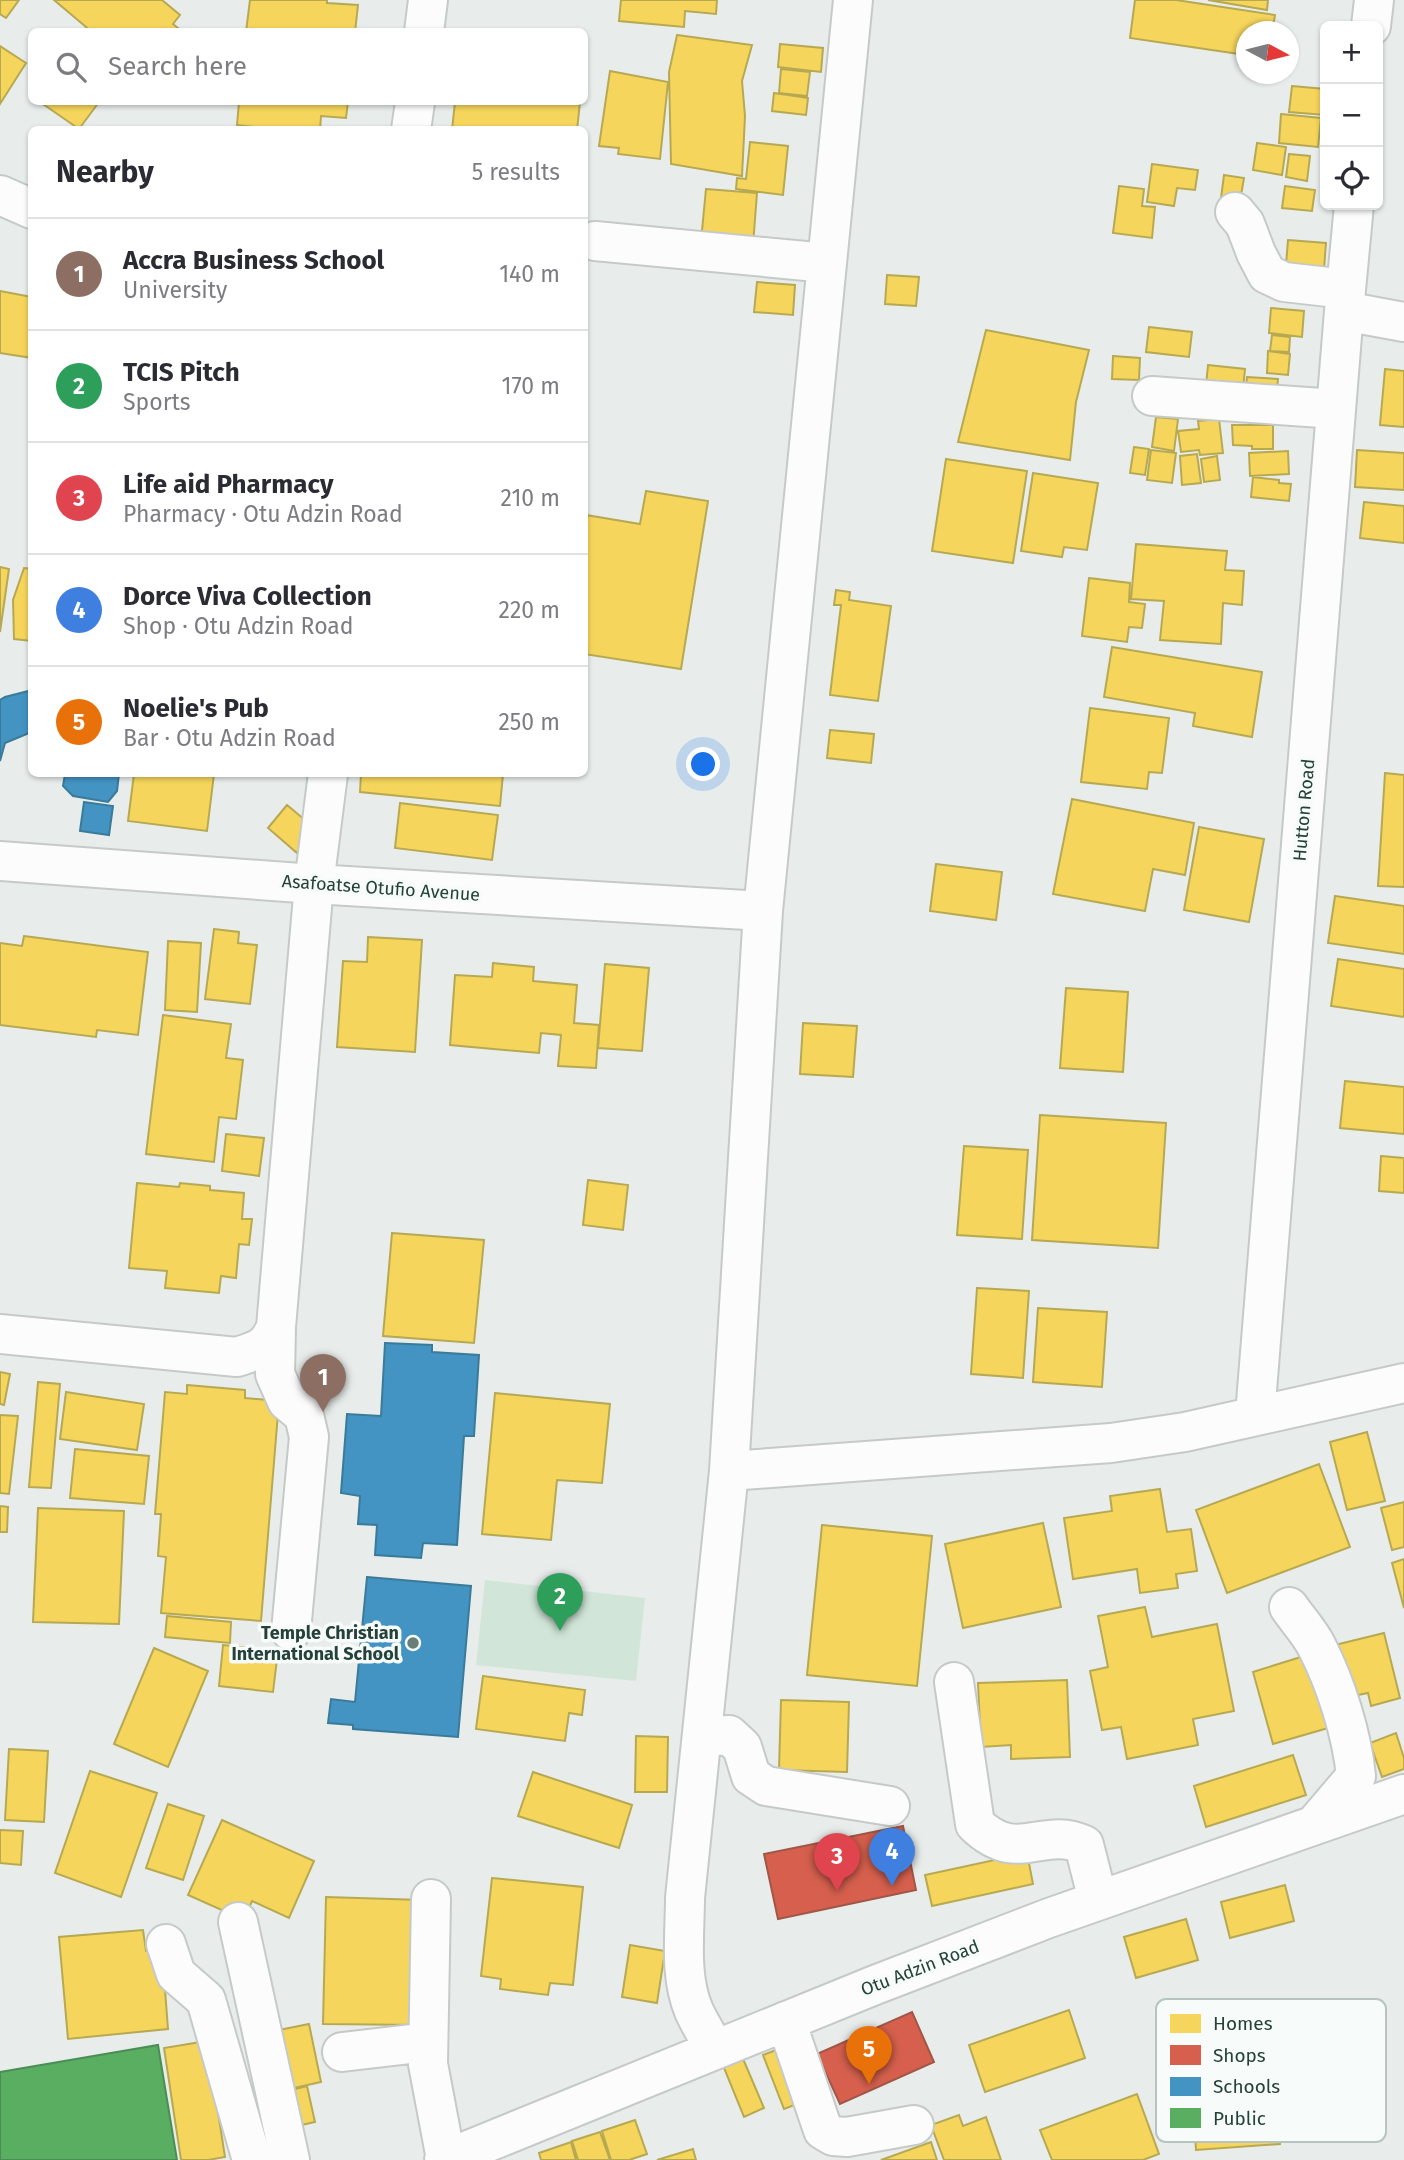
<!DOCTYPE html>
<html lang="en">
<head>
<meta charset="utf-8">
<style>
  :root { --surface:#fff; --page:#f7f7f7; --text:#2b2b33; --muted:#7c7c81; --line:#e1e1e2; --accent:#db2777 }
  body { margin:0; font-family:"Fira Sans",sans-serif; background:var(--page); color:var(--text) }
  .controls { position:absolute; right:21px; top:21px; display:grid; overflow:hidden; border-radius:10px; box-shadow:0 2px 5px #0004 }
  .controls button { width:63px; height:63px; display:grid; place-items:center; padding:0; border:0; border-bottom:2px solid var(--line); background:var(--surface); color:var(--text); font:35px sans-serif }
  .compass { position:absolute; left:1236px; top:21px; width:63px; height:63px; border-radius:50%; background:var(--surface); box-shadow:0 2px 5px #0004; rotate:97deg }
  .you { position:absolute; left:704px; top:765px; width:24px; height:24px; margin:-18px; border:5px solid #fff; border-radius:50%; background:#1a73e8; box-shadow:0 0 0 10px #1a73e833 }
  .badge { display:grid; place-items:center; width:46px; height:46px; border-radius:50%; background:var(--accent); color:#fff; font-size:23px; font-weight:700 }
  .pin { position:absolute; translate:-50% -58px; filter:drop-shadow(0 2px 4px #0008) }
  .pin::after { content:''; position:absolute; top:37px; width:24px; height:21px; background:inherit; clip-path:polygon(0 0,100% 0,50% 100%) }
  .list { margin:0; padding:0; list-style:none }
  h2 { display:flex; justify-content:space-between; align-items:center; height:91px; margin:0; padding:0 28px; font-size:30px }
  h2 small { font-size:23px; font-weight:400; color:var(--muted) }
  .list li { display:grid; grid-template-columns:46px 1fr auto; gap:21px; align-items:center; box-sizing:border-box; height:112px; padding:0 28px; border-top:2px solid var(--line) }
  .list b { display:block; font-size:26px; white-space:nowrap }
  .list p { margin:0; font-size:23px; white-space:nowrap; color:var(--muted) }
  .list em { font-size:23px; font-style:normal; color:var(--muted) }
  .icon { flex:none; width:38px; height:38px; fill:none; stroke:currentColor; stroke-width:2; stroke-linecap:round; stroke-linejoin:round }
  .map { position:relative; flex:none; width:1404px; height:2160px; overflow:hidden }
  .search { position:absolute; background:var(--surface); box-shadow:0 2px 5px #0004; left:28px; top:28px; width:560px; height:77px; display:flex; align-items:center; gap:18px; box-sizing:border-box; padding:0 24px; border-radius:10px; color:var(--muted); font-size:26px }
  .panel { position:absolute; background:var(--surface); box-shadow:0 2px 5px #0004; left:28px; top:126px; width:560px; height:651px; border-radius:10px }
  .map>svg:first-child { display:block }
  .grass { fill:#d1e6d8 }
  .homes { fill:#f6d55c; stroke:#b7a952; stroke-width:2 }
  .shops { fill:#d6604d; stroke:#a15747; stroke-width:2 }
  .schools { fill:#4393c3; stroke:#3a7b9a; stroke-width:2 }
  .public { fill:#5aae61; stroke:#4a8e55; stroke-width:2 }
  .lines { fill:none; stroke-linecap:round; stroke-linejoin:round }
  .minor-casing { stroke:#c5cac8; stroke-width:42 }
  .minor { stroke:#fcfcfc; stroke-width:38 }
  .poi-dot { fill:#697e78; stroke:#f7fbf9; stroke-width:2.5 }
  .labels { text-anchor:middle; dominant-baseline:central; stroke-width:7; stroke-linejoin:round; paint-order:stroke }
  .street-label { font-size:18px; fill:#24423a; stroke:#f7fbf9 }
  .poi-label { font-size:18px; font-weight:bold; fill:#24423a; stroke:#f7fbf9; text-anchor:end }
  .key { fill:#f7fbf9; stroke:#b8c4c0; stroke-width:2 }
  .key-label { font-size:19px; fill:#24423a }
</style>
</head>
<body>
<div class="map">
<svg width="1404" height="2160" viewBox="0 0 1404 2160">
  <rect width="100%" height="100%" fill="#e8edeb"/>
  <path class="grass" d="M 485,1580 L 645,1598 L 636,1681 L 476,1665 Z"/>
  <path class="homes" d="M 0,0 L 19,0 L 6,18 L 0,14 Z
    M 54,0 L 162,0 L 180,15 L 173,24 L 183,32 L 92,32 Z
    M 250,0 L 327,0 L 327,3 L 358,5 L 355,32 L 246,32 Z
    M 621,0 L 717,0 L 716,14 L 685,11 L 684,27 L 619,21 Z
    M 1135,0 L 1176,0 L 1275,15 L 1272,32 L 1246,32 L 1246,55 L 1130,38 Z
    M 1208,0 L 1268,0 L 1267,10 Z
    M 677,35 L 752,45 L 742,81 L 745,116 L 742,176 L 671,164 L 669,72 Z
    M 780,44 L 823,48 L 821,72 L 778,67 Z
    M 0,46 L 26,63 L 0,104 Z
    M 781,69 L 810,72 L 807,96 L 779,93 Z
    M 610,71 L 668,82 L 660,159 L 618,154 L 619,148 L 599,146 Z
    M 1292,86 L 1325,89 L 1325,115 L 1289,112 Z
    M 774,93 L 808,98 L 806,115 L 772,111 Z
    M 40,102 L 99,102 L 79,129 Z
    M 239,102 L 348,102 L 346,118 L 321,116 L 320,130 L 281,130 L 237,125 Z
    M 455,102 L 580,102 L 577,130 L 452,130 Z
    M 1281,114 L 1321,118 L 1318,147 L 1279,143 Z
    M 750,142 L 788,146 L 783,195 L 736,189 L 737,178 L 746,179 Z
    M 1257,143 L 1286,147 L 1282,175 L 1253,170 Z
    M 1289,154 L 1310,156 L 1307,181 L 1286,177 Z
    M 1152,164 L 1198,170 L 1195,190 L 1177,188 L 1174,206 L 1147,202 Z
    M 1224,175 L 1244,178 L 1240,201 L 1221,198 Z
    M 1119,186 L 1144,189 L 1142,206 L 1155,207 L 1152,238 L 1113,233 Z
    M 1285,186 L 1315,190 L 1312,211 L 1282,208 Z
    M 706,189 L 757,193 L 753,245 L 701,241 Z
    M 1288,240 L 1326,243 L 1324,269 L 1286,265 Z
    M 887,275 L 919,277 L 916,306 L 885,304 Z
    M 757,282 L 795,285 L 793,315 L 754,312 Z
    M 0,291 L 32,297 L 32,358 L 0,353 Z
    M 1271,308 L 1304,311 L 1302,337 L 1269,333 Z
    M 1149,327 L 1192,332 L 1189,357 L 1146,352 Z
    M 986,330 L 1089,350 L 1076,402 L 1070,460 L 958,442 Z
    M 1272,335 L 1290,337 L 1289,352 L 1270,351 Z
    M 1268,351 L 1290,354 L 1288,375 L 1267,373 Z
    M 1113,356 L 1140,358 L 1139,380 L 1112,379 Z
    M 1208,365 L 1245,369 L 1242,399 L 1205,396 Z
    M 1385,369 L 1404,371 L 1404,427 L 1380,425 Z
    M 1247,377 L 1278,379 L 1276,400 L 1245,398 Z
    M 1156,417 L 1178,419 L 1174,451 L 1152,447 Z
    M 1219,419 L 1223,453 L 1200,455 L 1199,450 L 1181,452 L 1178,431 L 1199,429 L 1198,421 Z
    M 1232,425 L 1273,425 L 1273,449 L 1252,449 L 1252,446 L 1233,445 Z
    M 1134,447 L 1149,449 L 1145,475 L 1130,473 Z
    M 1151,450 L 1176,453 L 1172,483 L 1147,480 Z
    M 1357,450 L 1404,453 L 1404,490 L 1355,487 Z
    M 1288,451 L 1289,474 L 1250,476 L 1249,453 Z
    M 1197,454 L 1201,483 L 1182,485 L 1180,456 Z
    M 1217,456 L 1220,480 L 1204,482 L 1201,459 Z
    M 946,459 L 1027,471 L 1013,563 L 932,551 Z
    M 1033,473 L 1098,483 L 1087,550 L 1064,547 L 1062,557 L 1021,551 Z
    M 1253,477 L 1279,480 L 1279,483 L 1291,484 L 1289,501 L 1251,497 Z
    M 646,491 L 708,501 L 681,669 L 584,654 L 586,515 L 640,524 Z
    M 1364,502 L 1404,506 L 1404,543 L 1360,538 Z
    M 1136,544 L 1227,551 L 1225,570 L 1244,571 L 1242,605 L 1223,603 L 1221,644 L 1160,640 L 1164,601 L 1131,599 Z
    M 0,567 L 9,569 L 0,632 Z
    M 24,568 L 32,569 L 32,641 L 14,639 L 13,600 Z
    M 1089,578 L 1130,583 L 1129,602 L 1145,604 L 1142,628 L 1129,627 L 1127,642 L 1082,636 Z
    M 836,590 L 850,592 L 849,600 L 891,606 L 878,701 L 830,695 L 841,605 L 834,605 Z
    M 1112,647 L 1262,672 L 1252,737 L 1193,726 L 1195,713 L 1104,697 Z
    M 1090,708 L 1169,718 L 1162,773 L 1149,772 L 1147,789 L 1081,782 Z
    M 830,730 L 874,734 L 871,763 L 827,758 Z
    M 1385,773 L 1404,775 L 1404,887 L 1378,886 Z
    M 134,774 L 214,774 L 207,831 L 128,821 Z
    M 361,774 L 503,774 L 500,806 L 360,792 Z
    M 1072,799 L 1194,823 L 1185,875 L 1153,869 L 1145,911 L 1053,894 Z
    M 400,803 L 498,815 L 492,860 L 395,848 Z
    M 287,805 L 317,830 L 297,853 L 268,828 Z
    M 1199,827 L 1264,839 L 1249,922 L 1184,910 Z
    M 936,864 L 1002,872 L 996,920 L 930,911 Z
    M 1335,896 L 1404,906 L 1404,954 L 1328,943 Z
    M 214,929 L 239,932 L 238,943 L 257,945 L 250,1004 L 205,999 Z
    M 24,936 L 148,952 L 138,1035 L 97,1030 L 96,1037 L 0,1025 L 0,943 L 22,946 Z
    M 368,937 L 422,940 L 415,1052 L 337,1047 L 343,961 L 367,962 Z
    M 168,941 L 201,943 L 197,1012 L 165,1010 Z
    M 1338,959 L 1404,969 L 1404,1017 L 1331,1006 Z
    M 493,963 L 534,967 L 533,981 L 577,985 L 574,1023 L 599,1025 L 596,1068 L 558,1066 L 561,1035 L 541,1033 L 539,1053 L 450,1045 L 455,975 L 492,977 Z
    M 605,964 L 649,968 L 642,1051 L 598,1048 Z
    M 1066,988 L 1128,992 L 1123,1072 L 1060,1068 Z
    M 163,1015 L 231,1024 L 226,1058 L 243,1060 L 236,1119 L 219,1117 L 214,1162 L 146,1154 Z
    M 803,1023 L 857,1026 L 853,1077 L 800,1074 Z
    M 1345,1081 L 1404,1087 L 1404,1134 L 1340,1128 Z
    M 1040,1115 L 1166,1123 L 1158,1248 L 1032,1240 Z
    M 226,1134 L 264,1138 L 259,1176 L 222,1171 Z
    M 964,1146 L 1028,1150 L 1022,1239 L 957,1235 Z
    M 1381,1156 L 1404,1158 L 1404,1193 L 1379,1191 Z
    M 588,1180 L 628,1185 L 623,1230 L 583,1225 Z
    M 137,1183 L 179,1187 L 180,1183 L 210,1186 L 210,1190 L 244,1193 L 242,1219 L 252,1219 L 249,1245 L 239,1244 L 236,1278 L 221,1276 L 219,1293 L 165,1288 L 167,1271 L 129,1268 Z
    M 392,1233 L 484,1240 L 474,1343 L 383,1336 Z
    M 977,1288 L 1029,1291 L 1023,1378 L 971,1374 Z
    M 1038,1308 L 1107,1312 L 1102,1387 L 1033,1382 Z
    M 0,1372 L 10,1374 L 4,1405 L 0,1404 Z
    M 38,1382 L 60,1384 L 51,1488 L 29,1487 Z
    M 187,1385 L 245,1390 L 245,1398 L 279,1401 L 261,1621 L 161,1613 L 166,1557 L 158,1556 L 161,1514 L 155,1514 L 165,1392 L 187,1394 Z
    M 66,1392 L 144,1404 L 137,1450 L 60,1439 Z
    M 495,1393 L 610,1404 L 602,1483 L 557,1480 L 551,1540 L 482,1534 Z
    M 0,1415 L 18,1416 L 9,1494 L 0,1493 Z
    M 1367,1432 L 1385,1501 L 1347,1510 L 1330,1442 Z
    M 75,1449 L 149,1456 L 144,1504 L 70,1498 Z
    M 1319,1464 L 1350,1547 L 1227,1593 L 1196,1510 Z
    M 1160,1489 L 1167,1532 L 1191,1529 L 1197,1571 L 1176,1574 L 1178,1588 L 1140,1593 L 1137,1569 L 1073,1579 L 1064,1518 L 1112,1511 L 1110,1496 Z
    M 1404,1502 L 1404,1547 L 1392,1550 L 1381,1508 Z
    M 0,1506 L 8,1507 L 7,1532 L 0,1532 Z
    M 38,1508 L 124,1511 L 119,1624 L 33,1622 Z
    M 1043,1523 L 1061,1607 L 963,1628 L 945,1544 Z
    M 822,1525 L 932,1536 L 917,1686 L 807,1675 Z
    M 1404,1559 L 1404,1608 L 1392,1563 Z
    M 1145,1607 L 1152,1637 L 1217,1624 L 1234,1711 L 1193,1719 L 1198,1745 L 1127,1759 L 1121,1727 L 1102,1730 L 1090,1671 L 1108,1667 L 1098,1616 Z
    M 167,1616 L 231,1622 L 230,1643 L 165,1637 Z
    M 1384,1633 L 1400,1698 L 1371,1706 L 1368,1693 L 1353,1696 L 1335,1645 Z
    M 223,1645 L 278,1651 L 273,1692 L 219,1686 Z
    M 154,1648 L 208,1671 L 168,1767 L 114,1744 Z
    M 1307,1655 L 1328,1728 L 1273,1744 L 1253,1672 Z
    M 483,1676 L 585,1690 L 582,1715 L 569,1713 L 565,1741 L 476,1729 Z
    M 1067,1680 L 1070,1757 L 1011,1759 L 1011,1745 L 981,1747 L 978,1683 Z
    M 781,1700 L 849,1702 L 847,1772 L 779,1770 Z
    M 1396,1733 L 1404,1758 L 1404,1769 L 1382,1777 L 1370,1743 Z
    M 636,1736 L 668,1737 L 667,1792 L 635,1792 Z
    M 9,1749 L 48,1751 L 44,1822 L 5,1820 Z
    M 1293,1755 L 1306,1795 L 1206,1827 L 1194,1786 Z
    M 90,1771 L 157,1793 L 121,1897 L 55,1873 Z
    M 533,1772 L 632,1805 L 619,1848 L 518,1816 Z
    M 168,1804 L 204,1816 L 183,1880 L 146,1868 Z
    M 222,1820 L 314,1861 L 289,1918 L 252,1901 L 244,1920 L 188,1895 Z
    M 0,1830 L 23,1831 L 21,1865 L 0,1863 Z
    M 1027,1853 L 1033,1884 L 932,1906 L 925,1875 Z
    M 492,1878 L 583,1887 L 573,1985 L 550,1983 L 548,1995 L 500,1989 L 501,1979 L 481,1976 Z
    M 1285,1885 L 1294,1921 L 1230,1938 L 1221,1902 Z
    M 326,1897 L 422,1900 L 419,2025 L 323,2024 Z
    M 1186,1919 L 1198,1960 L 1136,1978 L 1124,1937 Z
    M 143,1930 L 146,1951 L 162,1950 L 168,2029 L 68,2039 L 59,1937 Z
    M 630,1945 L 665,1951 L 657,2003 L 622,1997 Z
    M 1069,2010 L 1085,2058 L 985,2092 L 969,2045 Z
    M 309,2024 L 321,2082 L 276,2092 L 264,2033 Z
    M 207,2041 L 225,2157 L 208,2160 L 181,2160 L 164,2048 Z
    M 784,2047 L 805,2101 L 784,2109 L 763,2055 Z
    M 741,2054 L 764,2108 L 744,2117 L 722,2063 Z
    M 1273,2054 L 1280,2144 L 1196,2150 L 1189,2060 Z
    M 307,2086 L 315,2122 L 288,2128 L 280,2093 Z
    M 1137,2094 L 1159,2154 L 1143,2160 L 1052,2160 L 1040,2130 Z
    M 959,2115 L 963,2126 L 986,2117 L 1001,2160 L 944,2160 L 931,2125 Z
    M 635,2120 L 647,2154 L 629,2160 L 611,2160 L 602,2131 Z
    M 600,2132 L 610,2160 L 578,2160 L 572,2141 Z
    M 571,2142 L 576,2160 L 541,2160 L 539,2153 Z
    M 931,2142 L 937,2160 L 881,2160 Z
    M 693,2149 L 696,2160 L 657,2160 Z"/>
  <path class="shops" d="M 903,1826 L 916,1890 L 778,1919 L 764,1854 Z
    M 912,2012 L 934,2062 L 840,2104 L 817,2054 Z"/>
  <path class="schools" d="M 32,690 L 32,740 L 29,733 L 5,743 L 0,761 L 0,700 L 5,697 Z
    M 65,774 L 119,774 L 117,791 L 108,802 L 73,796 L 63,786 Z
    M 84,802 L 113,806 L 109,835 L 80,831 Z
    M 385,1343 L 432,1345 L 432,1352 L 479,1355 L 474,1436 L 464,1436 L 457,1545 L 423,1543 L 421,1558 L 375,1555 L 377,1525 L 358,1524 L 360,1496 L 341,1493 L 347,1414 L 381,1416 Z
    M 367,1577 L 471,1586 L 458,1737 L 353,1729 L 353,1725 L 328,1723 L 331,1699 L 355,1702 Z"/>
  <path class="public" d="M 158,2045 L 177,2160 L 0,2160 L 0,2072 Z"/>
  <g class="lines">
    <defs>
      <path id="minor" d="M 1371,26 L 1374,0
        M 424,32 L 428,0
        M 411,130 L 415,102
        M 0,195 L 32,209
        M 1235,212 L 1245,224 L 1256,253 L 1267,274 L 1284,282 L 1346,289
        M 595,241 L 827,263
        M 1344,311 L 1404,322
        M 1152,396 L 1336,409
        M 0,861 L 314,884 L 763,911
        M 0,1334 L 237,1357 C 257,1350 267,1349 276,1327
        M 1255,1415 L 1344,311 L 1354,205
        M 729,1471 L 1111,1443 L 1185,1432 L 1404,1383
        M 1289,1607 C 1298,1620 1310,1633 1317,1647 C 1336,1684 1352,1735 1356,1776 L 1316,1823
        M 291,1631 L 309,1437 L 304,1415 L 287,1401 L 275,1374 L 276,1327 L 314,884 L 328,774
        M 954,1682 L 975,1824 C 1018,1866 1042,1825 1084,1845 L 1098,1900
        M 702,1737 L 729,1735 L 742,1747 L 751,1776 L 766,1786 L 890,1806
        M 431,1899 L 428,2064 L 446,2159
        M 238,1922 L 290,2160
        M 166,1944 L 176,1974 L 206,2000 L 252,2160
        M 786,2021 L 823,2130 L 833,2136 L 847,2137 L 914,2125
        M 715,2049 C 708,2037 700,2024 694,2011 C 679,1976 685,1934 685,1898 L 729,1471 L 763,911 L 853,0
        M 342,2052 L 428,2042
        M 444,2160 L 875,1985 L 1049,1918 L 1404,1794"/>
    </defs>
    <use href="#minor" class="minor-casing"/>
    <use href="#minor" class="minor"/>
  </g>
  <circle class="poi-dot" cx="413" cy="1643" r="7"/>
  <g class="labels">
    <g class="street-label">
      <text transform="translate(1304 810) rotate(-85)">Hutton Road</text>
      <text transform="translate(381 888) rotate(4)">Asafoatse Otufio Avenue</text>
      <text transform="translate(920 1968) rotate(-21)">Otu Adzin Road</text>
    </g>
    <g class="poi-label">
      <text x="399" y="1633">Temple Christian<tspan x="399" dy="21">International School</tspan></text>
    </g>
  </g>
  <rect x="1156" y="1999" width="230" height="143" rx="10" class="key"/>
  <rect x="1170" y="2014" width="31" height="19" fill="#f6d55c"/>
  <rect x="1170" y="2045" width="31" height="20" fill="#d6604d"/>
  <rect x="1170" y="2077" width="31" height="19" fill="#4393c3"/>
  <rect x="1170" y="2108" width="31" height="20" fill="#5aae61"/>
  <g class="key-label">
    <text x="1213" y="2030">Homes</text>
    <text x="1213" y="2062">Shops</text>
    <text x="1213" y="2093">Schools</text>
    <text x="1213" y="2125">Public</text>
  </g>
</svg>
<div class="controls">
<button>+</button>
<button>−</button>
<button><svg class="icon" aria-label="locate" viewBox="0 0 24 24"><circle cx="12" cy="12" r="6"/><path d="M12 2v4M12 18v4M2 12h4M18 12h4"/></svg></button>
</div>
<svg class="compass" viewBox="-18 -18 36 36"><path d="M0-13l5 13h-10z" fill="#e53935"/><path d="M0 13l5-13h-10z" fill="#7c7c81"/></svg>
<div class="you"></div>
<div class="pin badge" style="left:323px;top:1412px;background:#8d6e63">1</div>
<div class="pin badge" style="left:560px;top:1631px;background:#2e9e5b">2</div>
<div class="pin badge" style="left:837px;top:1891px;background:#e0444e">3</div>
<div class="pin badge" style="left:892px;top:1886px;background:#3f7fe0">4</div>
<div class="pin badge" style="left:869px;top:2084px;background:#e8710a">5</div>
<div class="search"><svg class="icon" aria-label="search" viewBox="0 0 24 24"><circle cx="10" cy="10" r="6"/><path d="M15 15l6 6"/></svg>Search here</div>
<section class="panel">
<h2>Nearby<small>5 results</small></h2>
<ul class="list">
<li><span class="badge" style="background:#8d6e63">1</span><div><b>Accra Business School</b><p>University</p></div><em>140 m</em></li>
<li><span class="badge" style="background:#2e9e5b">2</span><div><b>TCIS Pitch</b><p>Sports</p></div><em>170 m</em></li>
<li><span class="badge" style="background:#e0444e">3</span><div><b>Life aid Pharmacy</b><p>Pharmacy · Otu Adzin Road</p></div><em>210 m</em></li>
<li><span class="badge" style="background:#3f7fe0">4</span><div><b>Dorce Viva Collection</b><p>Shop · Otu Adzin Road</p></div><em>220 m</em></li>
<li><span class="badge" style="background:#e8710a">5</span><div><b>Noelie's Pub</b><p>Bar · Otu Adzin Road</p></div><em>250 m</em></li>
</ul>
</section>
</div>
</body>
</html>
